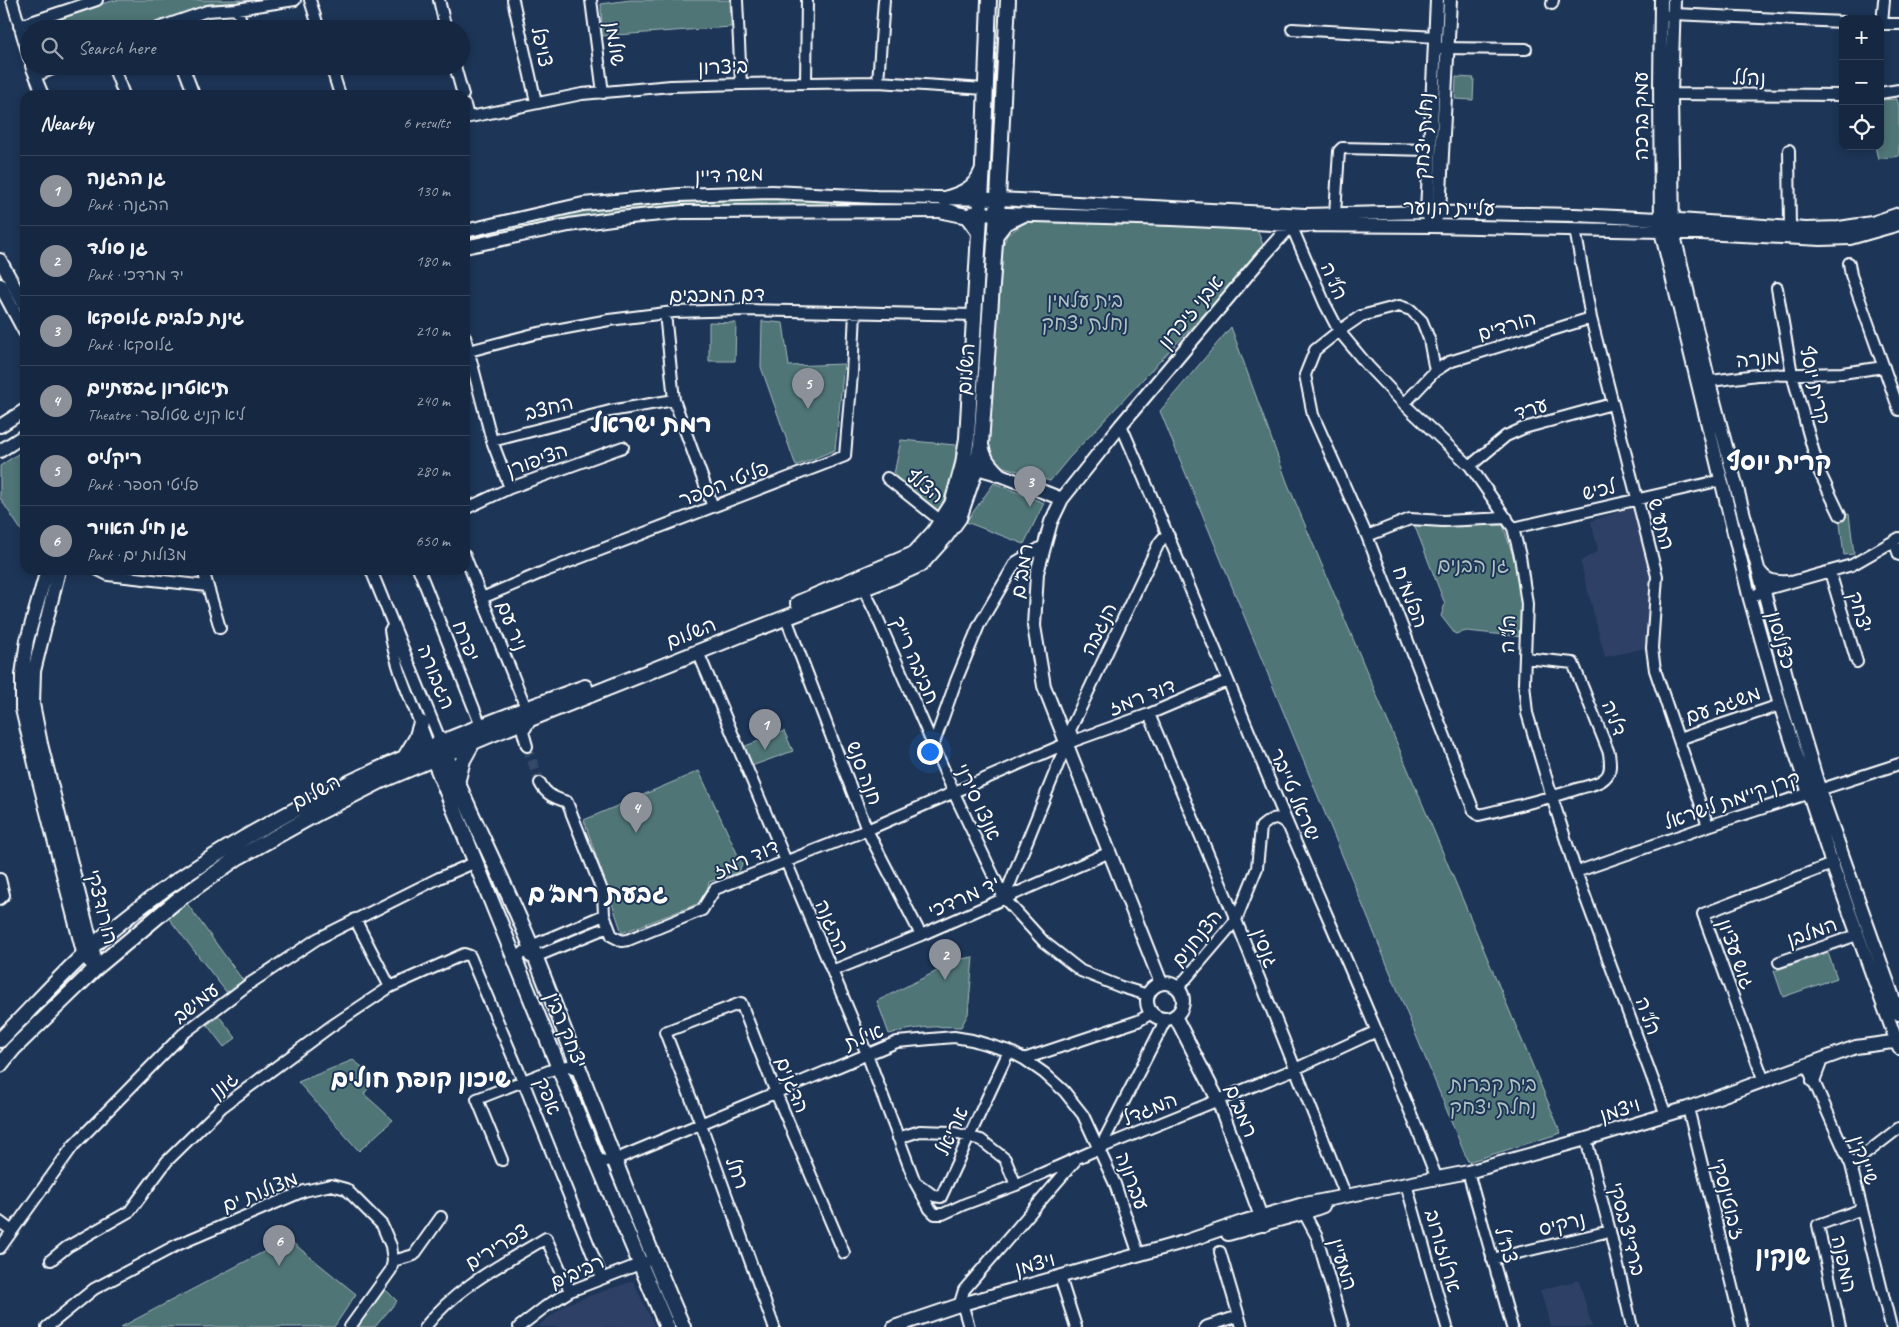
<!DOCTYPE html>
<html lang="en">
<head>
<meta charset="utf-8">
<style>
  :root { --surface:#162841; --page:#23344c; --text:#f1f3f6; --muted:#9ea6b1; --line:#35445a; --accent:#8c9099 }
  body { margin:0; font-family:Caveat,"Playpen Sans Hebrew",sans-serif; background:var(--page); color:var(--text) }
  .controls { position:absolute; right:15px; top:15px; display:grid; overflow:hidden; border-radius:10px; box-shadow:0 2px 8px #0003 }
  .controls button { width:45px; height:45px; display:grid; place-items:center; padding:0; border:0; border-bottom:1px solid var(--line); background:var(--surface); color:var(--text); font:25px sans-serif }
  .you { position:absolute; left:929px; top:751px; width:18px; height:18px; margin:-12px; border:4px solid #fff; border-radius:50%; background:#1a73e8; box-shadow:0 0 0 8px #1a73e833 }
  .badge { display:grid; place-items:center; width:32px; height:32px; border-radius:50%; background:var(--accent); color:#fff; font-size:16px; font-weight:700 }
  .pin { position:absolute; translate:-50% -41px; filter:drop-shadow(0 1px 2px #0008) }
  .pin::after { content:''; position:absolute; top:26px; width:18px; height:15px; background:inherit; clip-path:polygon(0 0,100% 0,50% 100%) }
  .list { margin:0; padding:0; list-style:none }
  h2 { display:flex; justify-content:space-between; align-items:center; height:65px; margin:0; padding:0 20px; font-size:21px }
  h2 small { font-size:16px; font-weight:400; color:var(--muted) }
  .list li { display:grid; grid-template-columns:32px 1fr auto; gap:15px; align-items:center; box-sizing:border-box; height:70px; padding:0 20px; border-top:1px solid var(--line) }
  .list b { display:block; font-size:19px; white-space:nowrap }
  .list p { margin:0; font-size:16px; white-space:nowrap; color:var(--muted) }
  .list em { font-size:16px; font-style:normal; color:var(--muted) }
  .icon { flex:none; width:28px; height:28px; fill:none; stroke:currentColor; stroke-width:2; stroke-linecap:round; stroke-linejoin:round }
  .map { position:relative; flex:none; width:1899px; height:1327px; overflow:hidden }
  .search { position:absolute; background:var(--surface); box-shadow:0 2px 8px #0003; left:20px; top:20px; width:450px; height:55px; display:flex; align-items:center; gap:12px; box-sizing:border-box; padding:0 18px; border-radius:28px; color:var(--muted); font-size:19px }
  .panel { position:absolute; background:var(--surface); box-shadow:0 2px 8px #0003; left:20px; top:90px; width:450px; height:485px; border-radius:15px }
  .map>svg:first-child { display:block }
  .built { fill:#2d4165 }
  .green { fill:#4f7577; stroke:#a7babb }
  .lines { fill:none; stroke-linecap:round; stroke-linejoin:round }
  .minor-tunnel { stroke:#344968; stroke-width:10; stroke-dasharray:10 5; stroke-linecap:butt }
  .minor-casing { stroke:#fff; stroke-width:14 }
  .tertiary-casing { stroke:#fff; stroke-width:16 }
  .secondary-casing { stroke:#fff; stroke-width:18 }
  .minor { stroke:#1d3557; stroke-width:10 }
  .tertiary { stroke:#1d3557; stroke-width:12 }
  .secondary { stroke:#1d3557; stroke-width:14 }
  .labels { text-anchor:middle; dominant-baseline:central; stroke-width:4; stroke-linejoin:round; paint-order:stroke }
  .street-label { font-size:20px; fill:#fff; stroke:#1d3557 }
  .park-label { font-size:20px; fill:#b0c1c2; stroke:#1d3557 }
  .district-label { font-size:25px; font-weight:bold; fill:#fff; stroke:#1d3557 }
</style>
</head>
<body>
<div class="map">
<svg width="1899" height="1327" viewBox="0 0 1899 1327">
  <rect width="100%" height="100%" fill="#1d3557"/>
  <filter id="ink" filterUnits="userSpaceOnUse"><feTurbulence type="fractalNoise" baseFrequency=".02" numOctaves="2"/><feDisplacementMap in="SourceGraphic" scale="10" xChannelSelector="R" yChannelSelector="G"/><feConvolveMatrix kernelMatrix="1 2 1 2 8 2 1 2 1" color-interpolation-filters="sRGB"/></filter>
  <g filter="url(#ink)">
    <path class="built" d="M 1633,507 L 1650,576 L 1646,648 L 1605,657 L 1580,561 L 1598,551 L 1591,521 Z
      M 1579,1280 L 1592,1327 L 1551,1327 L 1540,1290 Z
      M 633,1281 L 655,1327 L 537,1327 L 566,1304 Z"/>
    <path class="green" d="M 116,0 L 253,0 L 244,2 L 209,4 L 143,29 L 30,29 L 29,24 Z
      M 630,0 L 730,0 L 731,27 L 602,36 L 601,4 Z
      M 1456,77 L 1474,78 L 1473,100 L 1455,99 Z
      M 1897,99 L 1899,106 L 1899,156 L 1878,159 L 1875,146 L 1880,146 L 1880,100 Z
      M 772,196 L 877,202 L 842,207 L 771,205 L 723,206 L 465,243 L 465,235 L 582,209 L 618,204 Z
      M 1026,222 L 1155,223 L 1249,226 L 1258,232 L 1263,245 L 1236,280 L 1069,458 L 1050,481 L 988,462 L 999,256 L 1007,235 Z
      M 762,321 L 783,323 L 789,366 L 844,364 L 835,450 L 796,466 L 761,367 Z
      M 709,322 L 736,323 L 735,361 L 709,361 Z
      M 1231,327 L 1287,482 L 1561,1133 L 1468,1162 L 1160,411 Z
      M 901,440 L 956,445 L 955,469 L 938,515 L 893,479 Z
      M 25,449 L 25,536 L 0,498 L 0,466 Z
      M 994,483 L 1044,503 L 1024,544 L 966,522 Z
      M 1849,514 L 1854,554 L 1844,555 L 1839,516 Z
      M 1414,524 L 1503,525 L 1518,572 L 1523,637 L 1467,631 L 1455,634 L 1441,616 L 1445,604 Z
      M 784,731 L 793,751 L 746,768 L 738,749 Z
      M 699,771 L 742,864 L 739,872 L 709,882 L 705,901 L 622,933 L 584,820 Z
      M 186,902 L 247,986 L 231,998 L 167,916 Z
      M 1828,953 L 1837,978 L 1783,997 L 1774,971 Z
      M 973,957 L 968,1014 L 961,1027 C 934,1026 915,1027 889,1034 L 877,1001 L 961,959 Z
      M 219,1016 L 236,1038 L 224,1047 L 207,1025 Z
      M 353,1060 L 376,1078 L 364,1094 L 393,1120 L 359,1151 L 298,1082 Z
      M 288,1239 L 356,1294 L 334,1327 L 121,1327 Z
      M 381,1285 L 397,1301 L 375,1327 L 352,1327 Z"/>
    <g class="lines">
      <path class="minor-tunnel" d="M 527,746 L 540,783"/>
      <defs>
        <path id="minor" d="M 12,0 L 29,58
          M 310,0 L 319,29
          M 439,0 L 446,29
          M 513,0 L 536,102
          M 591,0 L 603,93
          M 737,0 L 741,84
          M 1552,4 L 1553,0
          M 237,9 L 244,29
          M 1667,16 L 1674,14 L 1843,22
          M 1880,24 L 1899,24
          M 1882,24 L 1884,0
          M 19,26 L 97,0
          M 155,29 L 207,11 L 237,9 L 295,0
          M 1292,29 L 1436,37
          M 1440,48 L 1526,49
          M 31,66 L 43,95
          M 113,66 L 124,95
          M 183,66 L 194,95
          M 331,66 L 340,95
          M 455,66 L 463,95
          M 35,76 L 60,66
          M 878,82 L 884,0
          M 806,83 L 807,0
          M 1665,92 L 1671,94 L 1843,95
          M 1880,93 L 1899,90
          M 465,105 L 468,117
          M 465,118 L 582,94 L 671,86 L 741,84 L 878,82 L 985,89
          M 1789,150 L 1790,228
          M 1335,214 L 1339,151 L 1342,148 L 1430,150
          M 1287,220 L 1291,225 L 1325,304 L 1339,331 L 1368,366 L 1404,404 L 1470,466 L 1513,528 L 1520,556 L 1527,604 L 1524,683 L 1527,713 L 1552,797 L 1576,872 L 1666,1115
          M 1575,229 L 1591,318 L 1657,576 L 1652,648 L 1655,670 L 1708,826
          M 1849,263 L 1851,275 L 1899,410
          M 1777,288 L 1792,374 L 1819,471 L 1840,515
          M 665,313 L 674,400 L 713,507
          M 465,337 L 492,441 L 510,488
          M 465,352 L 534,334 L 609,320 L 674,312 L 742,310 L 975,315
          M 1435,371 L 1449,362 L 1591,318
          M 1703,382 L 1757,375 L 1842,373 L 1884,367
          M 1404,404 L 1435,371 L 1429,339 L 1422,321 L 1411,310 L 1399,306 L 1361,316 L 1339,331 L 1315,350 L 1305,375 L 1313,415 L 1367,536 L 1474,811 L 1479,815 C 1513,807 1547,799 1580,788 C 1588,786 1599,784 1605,778 C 1612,772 1610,761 1609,753 L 1573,663 L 1525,658
          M 1121,425 C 1179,558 1232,693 1289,827 C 1339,944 1391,1060 1437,1179
          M 492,441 L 610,411 L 674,400
          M 1470,466 L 1506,436 L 1524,428 L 1612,404
          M 887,478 L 941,521
          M 465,509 L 510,488 L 623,447
          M 1513,528 L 1722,480
          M 1367,536 L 1410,519 L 1443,521 L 1507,518
          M 1894,541 L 1899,555
          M 465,556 L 526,708
          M 98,570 L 108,575 L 207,586
          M 203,570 L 220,628
          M 371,570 L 441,742
          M 419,570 L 481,726
          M 1830,572 L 1857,662
          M 863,588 L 874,610 L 954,793 L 1004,898 L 1044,942 L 1081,971 L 1121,987 L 1148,995
          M 482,598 L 543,572 L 845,456 L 852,374 L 855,312
          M 1750,599 L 1763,590 L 1852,565 L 1899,538
          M 786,618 L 867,830 L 921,935
          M 390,630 C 395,670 416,709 429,747
          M 698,652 L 867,1054 L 915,1182 L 930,1209 L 935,1214 L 943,1214 L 965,1204 L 1016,1185 L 1100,1148 L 1295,1069 L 1377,1031
          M 1149,714 L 1236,920 L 1346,1196
          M 1679,739 L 1780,705
          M 1074,741 L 1070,730 L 1159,543 L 1163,538 L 1169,536
          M 1068,743 L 1149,714 L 1227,681
          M 527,746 L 523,732 L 532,718
          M 933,746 L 956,681 L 979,625 L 1016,562 L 1045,545
          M 540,783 C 546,795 555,798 567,802 L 603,893 L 604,915 L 612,936 L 622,941 L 628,940 L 702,910 L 715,889 L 867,830 L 1065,744
          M 1576,872 L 1708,826 L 1899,764
          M 0,879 L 4,895 L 0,899
          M 1004,898 L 1066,745
          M 355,919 L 390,987
          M 530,957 L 535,957 L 608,927
          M 517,958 L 531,946 L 604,915
          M 1779,962 L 1857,935
          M 832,971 L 921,935 L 1110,852
          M 1178,988 L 1236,920 L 1257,868 L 1261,827 C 1273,816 1278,815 1289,827
          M 1024,1059 L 1138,1021 L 1152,1013
          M 1807,1066 L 1851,1165 L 1891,1327
          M 1764,1081 L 1703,914 L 1832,864
          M 1688,1108 L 1742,1327
          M 898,1138 L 920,1131 L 951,1132 L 981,1140 L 1005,1159 L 1016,1185
          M 1586,1139 L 1610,1231 L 1632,1327
          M 1100,1148 L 1166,1019
          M 596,1159 L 605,1161 L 614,1160 L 897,1042 L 954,1037 L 972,1040 L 1009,1051 L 1024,1059 L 1044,1073 L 1064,1091 L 1083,1115 L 1115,1184 L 1139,1255
          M 502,1160 L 477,1099 L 559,1067 L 569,1066 L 578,1070
          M 1851,1165 L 1899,1128
          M 1468,1172 L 1512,1327
          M 918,1184 L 934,1196 L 941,1197 L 1009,1051
          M 1406,1184 L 1447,1327
          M 1304,1213 L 1317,1237 L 1343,1327
          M 0,1222 L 12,1231
          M 0,1248 L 73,1146 L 183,1034 L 249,984 L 317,939 L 439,878 L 476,862
          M 1220,1252 L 1242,1327
          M 1492,1259 L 1610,1231
          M 51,1260 L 67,1247 L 130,1211 L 167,1161 L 222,1107 L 330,1027 L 390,987 L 464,954 L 470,956 L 523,1081 L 602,1278
          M 393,1261 L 414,1255 L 441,1217
          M 1060,1277 L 1076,1327
          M 47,1327 L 94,1289 L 177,1245 L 304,1191 L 331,1185 L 346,1189 L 382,1225 L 391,1246 L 393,1261 L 391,1270 L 350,1327
          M 425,1327 C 457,1286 503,1264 546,1238 L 570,1291
          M 519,1327 L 545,1307 L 570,1291 L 645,1262
          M 774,1327 L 699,1119 L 665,1032 L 741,1003 L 776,1093 L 844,1253
          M 969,1327 L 961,1300 L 964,1290 L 1075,1161
          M 1205,1327 L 1239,1316
          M 1840,1327 L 1818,1225 L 1862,1209"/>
        <path id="tertiary" d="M 1661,0 L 1660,85 L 1661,231 L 1750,599 L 1780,705 L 1832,864 L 1899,1048
          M 1674,0 L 1671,94 L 1673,231 L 1709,382 L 1792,698 L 1822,798 L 1899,1014
          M 972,213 L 1172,219 L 1291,225 L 1432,226 L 1661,231 L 1821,239 L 1850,238 L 1899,224
          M 1430,219 L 1427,212 L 1437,0
          M 1435,219 L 1439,212 L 1450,0
          M 465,231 L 583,204 L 679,195 L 772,192 L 876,197 L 998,199 L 1305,215 L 1427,212 L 1575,215 L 1679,220 L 1806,229 L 1839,228 L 1872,223 L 1899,214
          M 465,247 L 569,225 L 619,218 L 683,212 L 952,211
          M 0,260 L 25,306
          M 0,285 L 25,332
          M 0,426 L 25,410
          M 0,451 L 25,435
          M 966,465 L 998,474 L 1062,499
          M 1758,569 C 1765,581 1774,583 1787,582
          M 47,570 L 27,640 L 22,675 L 22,709 L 39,781 L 84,956 L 96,968
          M 59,570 L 34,671 L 33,704 L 41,744 L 94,954
          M 1066,742 L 1044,686 L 1034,626 L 1037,573 L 1051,522 L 1062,499 L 1121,425 L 1264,255 L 1291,225
          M 1067,745 L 1161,983
          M1147 1001a18 18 0 1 1 36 0a18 18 0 1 1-36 0Z
          M 1175,1016 L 1218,1100 L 1264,1225
          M 1813,1081 L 1821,1060
          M 1228,1234 L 1304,1213 L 1323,1206
          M 894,1327 L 962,1304 L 1187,1241 L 1245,1221 L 1300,1205 L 1468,1172 L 1586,1139 L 1688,1108 L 1856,1047 L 1899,1041"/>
        <path id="secondary" d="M 945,199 C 962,194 975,189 982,171
          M 943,211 L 967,216 L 979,232
          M 995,236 L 1005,223 L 1022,215
          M 981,445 C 983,458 989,465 998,474
          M 798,603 L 914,554 L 934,532 L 952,504 L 963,464 L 967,438 L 983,165 L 989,0
          M 442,745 C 469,814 503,878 531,946 C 582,1073 628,1202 683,1327
          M 430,750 L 596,1159 L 667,1327
          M 405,757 L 416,739 L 421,723
          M 457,783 L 463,760 L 473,742
          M 0,1040 C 38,1002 74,960 116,926 C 254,814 420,747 585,687
          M 0,1065 L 13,1049 L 96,968 L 175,902 L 237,858 L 320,812 L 381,781 L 490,735 L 743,634 L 890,578 L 921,564 L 945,537 L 959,518 L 976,468 L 981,444 L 998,199 L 1008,0"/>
      </defs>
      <use href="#minor" class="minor-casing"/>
      <use href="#tertiary" class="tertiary-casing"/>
      <use href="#secondary" class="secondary-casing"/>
      <use href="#minor" class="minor"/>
      <use href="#tertiary" class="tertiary"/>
      <use href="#secondary" class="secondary"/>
    </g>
  </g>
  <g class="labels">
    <g class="street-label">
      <text transform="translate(615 44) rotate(82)">שולמן</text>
      <text transform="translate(542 47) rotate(78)">צויפל</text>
      <text transform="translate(723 67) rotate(-2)">ביצרון</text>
      <text transform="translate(1749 78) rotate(1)">נהלל</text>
      <text transform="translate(1641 116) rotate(-90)">עמק ברכה</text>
      <text transform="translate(1424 136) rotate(-87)">נחלת יצחק</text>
      <text transform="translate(729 175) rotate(-2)">משה דיין</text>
      <text transform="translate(1449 208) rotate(1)">עליית הנוער</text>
      <text transform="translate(1334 281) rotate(66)">הל"ה</text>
      <text transform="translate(717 295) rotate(-1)">דם המכבים</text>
      <text transform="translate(1191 312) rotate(-50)">אבני זיכרון</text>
      <text transform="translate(1507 326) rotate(-17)">הורדים</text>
      <text transform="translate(1758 359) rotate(-5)">מנרה</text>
      <text transform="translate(966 369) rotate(-86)">השלום</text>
      <text transform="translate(1815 385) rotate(77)">קרית יוסף</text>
      <text transform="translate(549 408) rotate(-14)">החצב</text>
      <text transform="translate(1531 409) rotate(-17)">ערד</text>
      <text transform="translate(537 460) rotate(-20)">הציפורן</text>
      <text transform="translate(724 484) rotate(-21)">פליטי הספר</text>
      <text transform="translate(925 486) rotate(38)">הצלף</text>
      <text transform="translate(1599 490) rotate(-13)">לכיש</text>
      <text transform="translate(1661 524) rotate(75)">התע"ש</text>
      <text transform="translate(1022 571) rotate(-81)">רמב"ם</text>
      <text transform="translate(1410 597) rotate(69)">הפלמ"ח</text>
      <text transform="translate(1860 612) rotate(74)">יצחק</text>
      <text transform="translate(512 626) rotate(68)">ניר עם</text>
      <text transform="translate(1099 629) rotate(-64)">הנגבה</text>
      <text transform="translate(691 633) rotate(-22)">השלום</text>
      <text transform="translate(1508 634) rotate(-88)">הל"ה</text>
      <text transform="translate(1781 640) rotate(75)">כצנלסון</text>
      <text transform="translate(466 641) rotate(68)">יפרח</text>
      <text transform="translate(915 660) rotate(67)">חביבה רייך</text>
      <text transform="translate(436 677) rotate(68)">הגבורה</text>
      <text transform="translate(1142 697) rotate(-21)">דוד רמז</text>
      <text transform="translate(1723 705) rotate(-19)">משגב עם</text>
      <text transform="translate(1614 718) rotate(69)">דליה</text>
      <text transform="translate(864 773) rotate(69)">חנה סנש</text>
      <text transform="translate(316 792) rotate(-28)">השלום</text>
      <text transform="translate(1295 795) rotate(67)">ישראל טייבר</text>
      <text transform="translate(1732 800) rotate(-19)">קרן קיימת לישראל</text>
      <text transform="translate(978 802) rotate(65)">אנצו סירני</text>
      <text transform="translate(746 859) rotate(-24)">דוד רמז</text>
      <text transform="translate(964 897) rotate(-24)">יד מרדכי</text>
      <text transform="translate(102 907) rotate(76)">הורודצקי</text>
      <text transform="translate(832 927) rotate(67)">ההגנה</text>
      <text transform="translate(1812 932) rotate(-19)">המלבן</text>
      <text transform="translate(1197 938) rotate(-51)">הצנחנים</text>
      <text transform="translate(1265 948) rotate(68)">גנסין</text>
      <text transform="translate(1736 954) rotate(70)">גוש עציון</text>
      <text transform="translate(196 1003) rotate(-38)">עמישב</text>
      <text transform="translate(1648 1016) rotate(70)">הל"ה</text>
      <text transform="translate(566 1030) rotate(68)">יצחק רבין</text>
      <text transform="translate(864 1037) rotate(-22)">אילת</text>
      <text transform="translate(224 1085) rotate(-38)">גונן</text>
      <text transform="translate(792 1085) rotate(68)">הדגנים</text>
      <text transform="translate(548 1096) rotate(68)">אפק</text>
      <text transform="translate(1150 1109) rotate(-22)">המגדל</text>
      <text transform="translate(1620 1110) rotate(-17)">ויצמן</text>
      <text transform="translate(1241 1111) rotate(68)">רמב"ם</text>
      <text transform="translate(952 1131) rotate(-65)">אריאל</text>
      <text transform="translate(1864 1160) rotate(71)">שיינקין</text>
      <text transform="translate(737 1173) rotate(70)">רחל</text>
      <text transform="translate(1132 1181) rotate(69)">עברונה</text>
      <text transform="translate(260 1192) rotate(-22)">מצולות ים</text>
      <text transform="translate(1728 1199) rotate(76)">ז'בוטינסקי</text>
      <text transform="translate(1562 1224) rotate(-13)">נרקיס</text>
      <text transform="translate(1627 1229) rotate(76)">ברדיצ'בסקי</text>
      <text transform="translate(1506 1245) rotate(74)">צה"ל</text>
      <text transform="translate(497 1247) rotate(-31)">צפרירים</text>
      <text transform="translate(1443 1251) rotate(74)">ארלוזורוב</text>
      <text transform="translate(1035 1264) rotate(-15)">ויצמן</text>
      <text transform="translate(1343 1264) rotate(73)">המעיין</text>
      <text transform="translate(1844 1264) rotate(78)">המפנה</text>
      <text transform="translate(577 1272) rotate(-24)">רביבים</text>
    </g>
    <g class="park-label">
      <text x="1085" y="300">בית עלמין<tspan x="1085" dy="23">נחלת יצחק</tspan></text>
      <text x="1473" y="565">גן הבנים</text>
      <text x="1493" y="1084">בית קברות<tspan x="1493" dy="23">נחלת יצחק</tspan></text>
    </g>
    <g class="district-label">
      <text x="651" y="424">רמת ישראל</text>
      <text x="1779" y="462">קרית יוסף</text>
      <text x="598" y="894">גבעת רמב"ם</text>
      <text x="421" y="1079">שיכון קופת חולים</text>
      <text x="1783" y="1256">שנקין</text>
    </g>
  </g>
</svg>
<div class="controls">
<button>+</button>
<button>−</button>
<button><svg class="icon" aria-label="locate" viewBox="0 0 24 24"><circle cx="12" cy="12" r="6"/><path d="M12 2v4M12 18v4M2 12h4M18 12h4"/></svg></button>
</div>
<div class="you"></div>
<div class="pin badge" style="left:765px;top:750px">1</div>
<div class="pin badge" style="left:945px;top:980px">2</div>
<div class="pin badge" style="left:1030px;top:507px">3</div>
<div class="pin badge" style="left:636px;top:833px">4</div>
<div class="pin badge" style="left:808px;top:409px">5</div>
<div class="pin badge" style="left:279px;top:1266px">6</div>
<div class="search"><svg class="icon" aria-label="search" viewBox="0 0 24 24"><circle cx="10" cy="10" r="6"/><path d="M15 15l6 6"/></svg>Search here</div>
<section class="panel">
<h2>Nearby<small>6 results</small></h2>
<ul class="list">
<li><span class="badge">1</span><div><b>גן ההגנה</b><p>Park · ההגנה</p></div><em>130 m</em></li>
<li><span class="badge">2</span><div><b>גן סולד</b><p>Park · יד מרדכי</p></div><em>180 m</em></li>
<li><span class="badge">3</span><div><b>גינת כלבים גלוסקא</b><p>Park · גלוסקא</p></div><em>210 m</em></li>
<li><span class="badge">4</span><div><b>תיאטרון גבעתיים</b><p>Theatre · ליא קניג שטולפר</p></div><em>240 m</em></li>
<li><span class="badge">5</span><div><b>ריקליס</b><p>Park · פליטי הספר</p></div><em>280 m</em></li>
<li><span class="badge">6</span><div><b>גן חיל האויר</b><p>Park · מצולות ים</p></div><em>650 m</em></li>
</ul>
</section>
</div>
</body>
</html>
